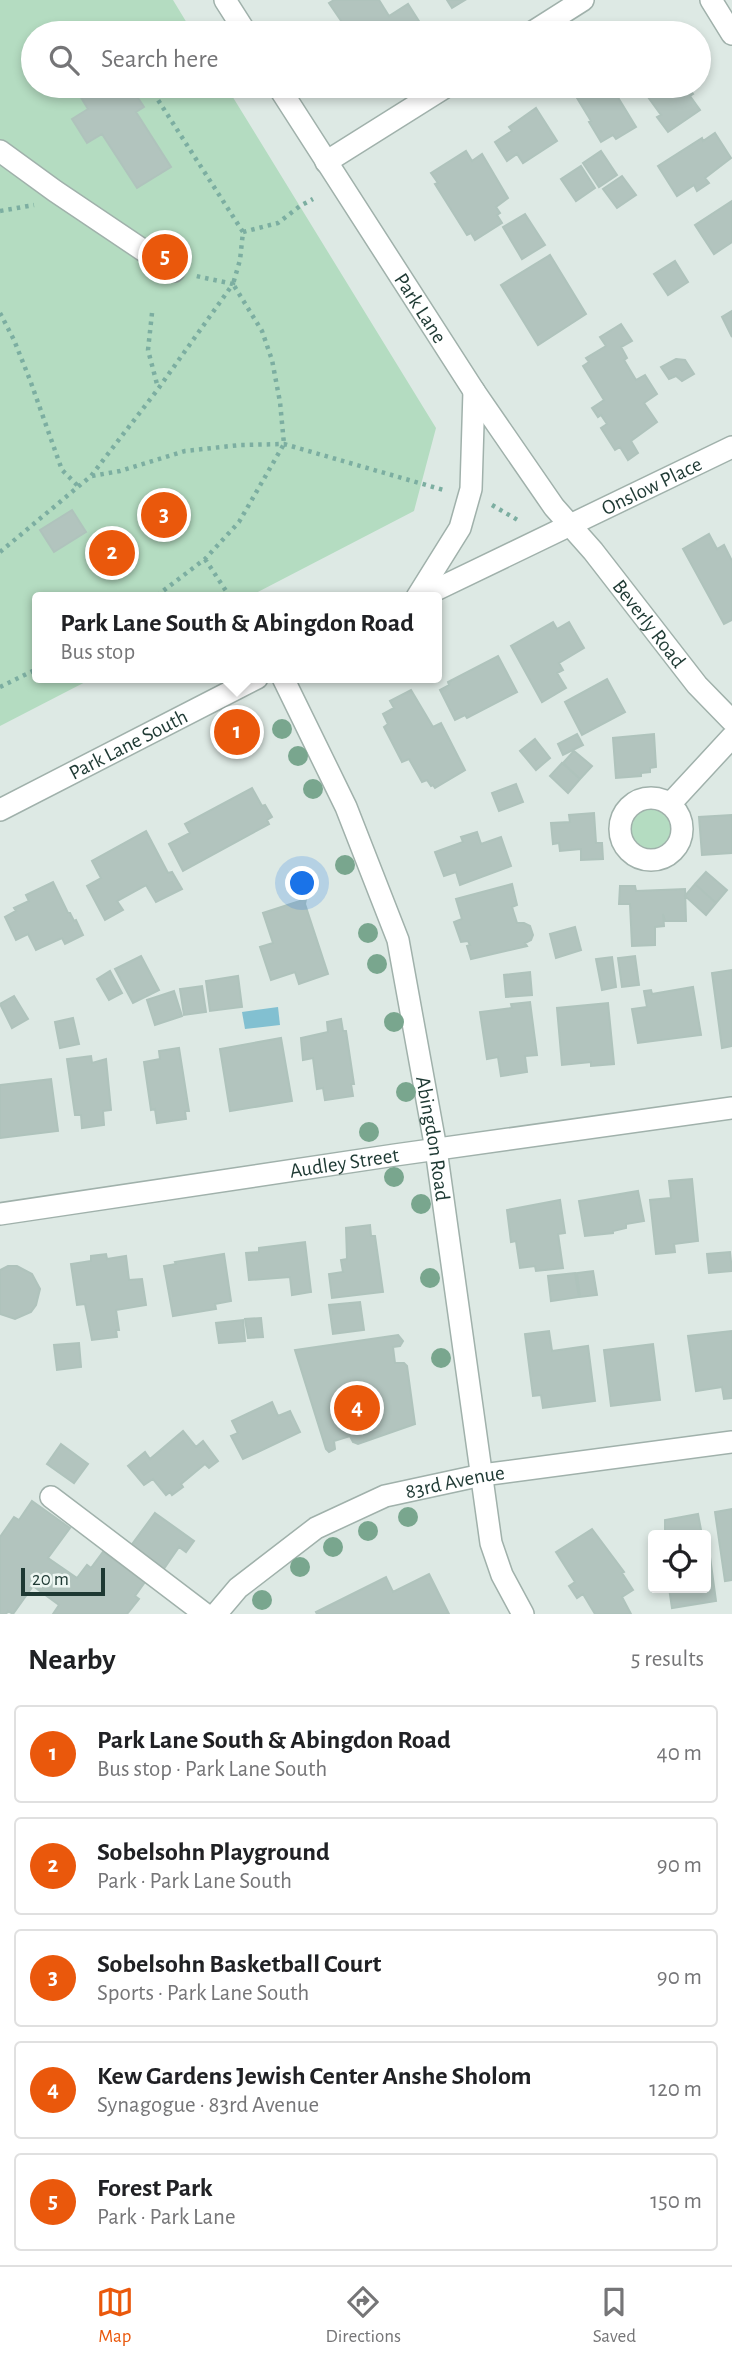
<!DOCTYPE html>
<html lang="en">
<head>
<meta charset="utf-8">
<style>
  :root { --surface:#fff; --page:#f2f2f2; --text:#202124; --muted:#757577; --line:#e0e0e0; --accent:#ea580c }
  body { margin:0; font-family:"Alegreya Sans",sans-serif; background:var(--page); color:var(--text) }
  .controls { position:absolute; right:21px; bottom:21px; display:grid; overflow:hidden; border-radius:7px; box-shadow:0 4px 10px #0003 }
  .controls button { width:63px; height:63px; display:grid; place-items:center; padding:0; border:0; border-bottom:2px solid var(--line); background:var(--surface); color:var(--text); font:35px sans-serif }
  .scale { position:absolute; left:21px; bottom:18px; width:84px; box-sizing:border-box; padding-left:7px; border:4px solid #1e3933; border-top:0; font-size:19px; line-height:24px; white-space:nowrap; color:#1e3933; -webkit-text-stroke:5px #edf6f2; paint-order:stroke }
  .you { position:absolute; left:303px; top:884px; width:24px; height:24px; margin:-18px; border:5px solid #fff; border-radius:50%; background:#1a73e8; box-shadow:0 0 0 10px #1a73e833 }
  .badge { display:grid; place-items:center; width:46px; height:46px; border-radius:50%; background:var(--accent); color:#fff; font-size:23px; font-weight:700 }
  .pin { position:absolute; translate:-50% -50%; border:4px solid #fff; box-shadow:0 2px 7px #0006 }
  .popup { position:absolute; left:32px; top:592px; width:410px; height:91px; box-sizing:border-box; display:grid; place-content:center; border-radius:7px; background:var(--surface); filter:drop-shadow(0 2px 5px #0005); font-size:23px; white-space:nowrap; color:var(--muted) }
  .popup b { font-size:26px; color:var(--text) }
  .popup::after { content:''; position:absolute; left:50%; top:100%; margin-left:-14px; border:14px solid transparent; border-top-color:var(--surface) }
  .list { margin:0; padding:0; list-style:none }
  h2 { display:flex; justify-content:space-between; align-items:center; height:91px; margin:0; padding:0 28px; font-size:30px }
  h2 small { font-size:23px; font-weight:400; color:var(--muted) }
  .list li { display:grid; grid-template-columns:46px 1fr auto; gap:21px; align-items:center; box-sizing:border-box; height:98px; margin:0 14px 14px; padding:0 14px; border:2px solid var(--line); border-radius:7px }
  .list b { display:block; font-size:26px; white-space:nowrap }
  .list p { margin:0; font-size:23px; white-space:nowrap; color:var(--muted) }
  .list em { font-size:23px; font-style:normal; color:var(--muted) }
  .icon { flex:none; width:38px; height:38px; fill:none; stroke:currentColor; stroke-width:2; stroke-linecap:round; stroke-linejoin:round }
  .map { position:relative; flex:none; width:732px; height:1614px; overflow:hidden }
  .search { position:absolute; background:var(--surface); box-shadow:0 4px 10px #0003; left:21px; right:21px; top:21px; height:77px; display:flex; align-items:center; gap:18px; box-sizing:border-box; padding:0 24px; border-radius:38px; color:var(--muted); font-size:26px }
  .sheet { height:651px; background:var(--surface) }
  nav { display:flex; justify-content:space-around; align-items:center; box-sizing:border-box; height:98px; border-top:2px solid var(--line); background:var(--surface); font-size:19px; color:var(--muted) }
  nav a { display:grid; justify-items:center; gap:4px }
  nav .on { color:var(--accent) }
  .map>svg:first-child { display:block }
  .green { fill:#b4dcc1 }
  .water { fill:#82c0d1 }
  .building { fill:#b2c4be; stroke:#afc3bc; stroke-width:2 }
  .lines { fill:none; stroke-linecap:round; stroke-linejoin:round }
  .minor-casing { stroke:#a0b1ab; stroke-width:24 }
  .path { stroke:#7caea1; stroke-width:4.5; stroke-dasharray:3.5 5; stroke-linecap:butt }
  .minor { stroke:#fff; stroke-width:21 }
  .tree { fill:#79a68e }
  .labels { text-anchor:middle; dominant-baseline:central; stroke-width:5; stroke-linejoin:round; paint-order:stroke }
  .street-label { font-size:21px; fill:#1e3933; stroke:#edf6f2 }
</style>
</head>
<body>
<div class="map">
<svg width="732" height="1614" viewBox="0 0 732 1614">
  <rect width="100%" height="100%" fill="#dde9e4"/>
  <path class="green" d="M 0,0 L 173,0 L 193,33 L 33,33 L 33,86 L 226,86 L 436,428 L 414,511 L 248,597 L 37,597 L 37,678 L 93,678 L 0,726 Z
    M628 829a23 23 0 1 1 46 0a23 23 0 1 1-46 0Z"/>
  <path class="water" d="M 278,1007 L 280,1025 L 245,1029 L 242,1012 Z"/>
  <path class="building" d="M 334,0 L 379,0 L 389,16 L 408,4 L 422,26 L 411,33 L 353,33 L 347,23 L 344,25 L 329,3 Z
    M 447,0 L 465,0 L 452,8 Z
    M 74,86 L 130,86 L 144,107 L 136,112 L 171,167 L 137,188 L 102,134 L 87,143 L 72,119 L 88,109 Z
    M 574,86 L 611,86 L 636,127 L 616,139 L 613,135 L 601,142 L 589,122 L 591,121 L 577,98 L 581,96 Z
    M 640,86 L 687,86 L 693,94 L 690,96 L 700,110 L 668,132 L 657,117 L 661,115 Z
    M 536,108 L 557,141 L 523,163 L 517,154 L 507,161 L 495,142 L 512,131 L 509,127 Z
    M 715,133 L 731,158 L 705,178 L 709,183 L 697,191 L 694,185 L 677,196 L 658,166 L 702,138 L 703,141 Z
    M 466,151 L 472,161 L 482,154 L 508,198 L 496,207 L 500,213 L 497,215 L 502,223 L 475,240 L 471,233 L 467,235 L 435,184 L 438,183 L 431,173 Z
    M 601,151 L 617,175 L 599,187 L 583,163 Z
    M 581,166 L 595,188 L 576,201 L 561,179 Z
    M 622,176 L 636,195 L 617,208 L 603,189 Z
    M 732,201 L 732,242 L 714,254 L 695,225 Z
    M 525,214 L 545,245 L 522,259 L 503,227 Z
    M 550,255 L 586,314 L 538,345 L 501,285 Z
    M 675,261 L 688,282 L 668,295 L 654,274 Z
    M 732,311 L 732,337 L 722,317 Z
    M 621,324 L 632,341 L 621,347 L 627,358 L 624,360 L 636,380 L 645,375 L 657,394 L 644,403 L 657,422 L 631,441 L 638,453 L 628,460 L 620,447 L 615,450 L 601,428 L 607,424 L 601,415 L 598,417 L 592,408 L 604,400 L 583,366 L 589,362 L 586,358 L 606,346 L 600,337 Z
    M 676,359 L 685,360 L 694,374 L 682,381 L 676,376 L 669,379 L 661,367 Z
    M 72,510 L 86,532 L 54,552 L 40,530 Z
    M 709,534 L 717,549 L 724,545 L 732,561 L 732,620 L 724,624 L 683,549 Z
    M 553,622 L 557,629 L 569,622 L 584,648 L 559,663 L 563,670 L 557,673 L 566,688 L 542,702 L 511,646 Z
    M 498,656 L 517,692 L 467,718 L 465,715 L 455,720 L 440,690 L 449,685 L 448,682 Z
    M 607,679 L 625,712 L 582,735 L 565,702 Z
    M 411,690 L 433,727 L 441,723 L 465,770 L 435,788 L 433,785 L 431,786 L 427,780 L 422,782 L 409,759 L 402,762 L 384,727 L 388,724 L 383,714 L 394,708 L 390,701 Z
    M 577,734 L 583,745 L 563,755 L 558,744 Z
    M 654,734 L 656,767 L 650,768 L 650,772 L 641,773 L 641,776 L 616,778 L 613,738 Z
    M 535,739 L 550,758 L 536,770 L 520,751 Z
    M 574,751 L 592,766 L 580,779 L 563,763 Z
    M 562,763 L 580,779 L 568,793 L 550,776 Z
    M 516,784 L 523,802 L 499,811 L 492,793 Z
    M 252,788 L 262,806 L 265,805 L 272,817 L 267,820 L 269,824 L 183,871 L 169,844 L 190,833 L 185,824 Z
    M 594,813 L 596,843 L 602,843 L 603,859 L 581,860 L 581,849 L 560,851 L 559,843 L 553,844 L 551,823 L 570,822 L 569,815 Z
    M 732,815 L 732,853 L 702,855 L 699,817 Z
    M 146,831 L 168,873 L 172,872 L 182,889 L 156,902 L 146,885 L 117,901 L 123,910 L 105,920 L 87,886 L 101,878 L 92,861 Z
    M 477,832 L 481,844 L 501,837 L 511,866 L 460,885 L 456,872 L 444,876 L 435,852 L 463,842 L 461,837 Z
    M 706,872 L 727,890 L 716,903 L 695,884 Z
    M 53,882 L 68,913 L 70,913 L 74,921 L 76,920 L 83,935 L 65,944 L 62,938 L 36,950 L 28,934 L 16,940 L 5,917 L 16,911 L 14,908 L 29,901 L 26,895 Z
    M 512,884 L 517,905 L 512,907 L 517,923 L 524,923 L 530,926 L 533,935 L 531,940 L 525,943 L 527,946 L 471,959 L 467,946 L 470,945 L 468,941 L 461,942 L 454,922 L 462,919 L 456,899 Z
    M 695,884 L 716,903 L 706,915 L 685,896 Z
    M 620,886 L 635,886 L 636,891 L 685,889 L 686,921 L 665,921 L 663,914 L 664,926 L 655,927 L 655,945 L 632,946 L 630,904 L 619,904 Z
    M 306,899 L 305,904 L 328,974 L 299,984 L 295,972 L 271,980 L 260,947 L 273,943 L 263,913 Z
    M 575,927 L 581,950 L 556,958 L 550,934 Z
    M 141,956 L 159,990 L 133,1003 L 115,969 Z
    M 635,956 L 639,985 L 622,987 L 618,958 Z
    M 612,957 L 616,987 L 602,990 L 596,959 Z
    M 732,970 L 732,1046 L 722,1048 L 712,973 Z
    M 110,971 L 122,993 L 109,1000 L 97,979 Z
    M 530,972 L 532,995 L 506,997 L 504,975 Z
    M 238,976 L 242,1007 L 210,1011 L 206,981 Z
    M 202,986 L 206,1012 L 184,1015 L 180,989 Z
    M 693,987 L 701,1035 L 638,1043 L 632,1009 L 647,1007 L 644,991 L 651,990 L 652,994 Z
    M 174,991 L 182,1016 L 155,1025 L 147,1000 Z
    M 14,996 L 28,1019 L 12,1028 L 0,1004 Z
    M 530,1002 L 537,1055 L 525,1056 L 527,1072 L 501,1076 L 498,1057 L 487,1059 L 480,1012 L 512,1008 L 511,1004 Z
    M 608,1003 L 614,1064 L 591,1066 L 591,1062 L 562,1065 L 557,1008 Z
    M 73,1018 L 79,1044 L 60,1048 L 55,1022 Z
    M 341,1019 L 343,1031 L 346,1031 L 354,1084 L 351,1084 L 353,1096 L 325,1100 L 323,1088 L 317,1089 L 313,1058 L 303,1060 L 301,1038 L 328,1032 L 327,1022 Z
    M 281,1038 L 292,1101 L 230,1111 L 220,1049 Z
    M 179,1048 L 189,1111 L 185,1111 L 186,1119 L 157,1123 L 155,1109 L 151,1110 L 144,1062 L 160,1059 L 159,1051 Z
    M 91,1056 L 92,1063 L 106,1059 L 111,1110 L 103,1111 L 104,1125 L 82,1128 L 81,1115 L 75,1115 L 67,1059 Z
    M 51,1079 L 58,1131 L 0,1138 L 0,1085 Z
    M 692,1179 L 698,1241 L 674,1244 L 675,1252 L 656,1254 L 650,1200 L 671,1198 L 669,1181 Z
    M 638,1191 L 644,1221 L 626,1224 L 626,1228 L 613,1231 L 613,1233 L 585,1236 L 579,1201 Z
    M 560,1200 L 565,1233 L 558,1234 L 563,1268 L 536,1271 L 535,1266 L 520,1268 L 516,1241 L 511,1242 L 507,1210 Z
    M 370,1225 L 371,1236 L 375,1236 L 383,1292 L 332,1298 L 329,1274 L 343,1272 L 341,1260 L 347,1259 L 346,1228 Z
    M 305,1242 L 311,1292 L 292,1295 L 290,1277 L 249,1280 L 246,1253 L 259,1252 L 259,1248 Z
    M 730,1252 L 732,1271 L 709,1273 L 707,1254 Z
    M 106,1254 L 107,1259 L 126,1256 L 129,1280 L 142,1279 L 146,1305 L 116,1310 L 119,1330 L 116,1330 L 117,1337 L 92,1340 L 85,1304 L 77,1305 L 71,1264 L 91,1261 L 91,1256 Z
    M 224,1254 L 231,1301 L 215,1304 L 216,1309 L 173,1316 L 164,1266 L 176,1264 L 175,1262 Z
    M 8,1266 L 17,1266 L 32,1274 L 40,1289 L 36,1305 L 31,1312 L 15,1319 L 0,1314 L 0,1270 Z
    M 593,1271 L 597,1295 L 580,1297 L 577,1273 Z
    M 575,1273 L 579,1297 L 551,1301 L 548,1276 Z
    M 360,1302 L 364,1330 L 333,1334 L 329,1305 Z
    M 261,1318 L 263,1337 L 248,1338 L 245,1319 Z
    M 243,1320 L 245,1341 L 219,1343 L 216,1323 Z
    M 549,1331 L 552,1351 L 588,1346 L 595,1401 L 543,1408 L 541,1395 L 533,1396 L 525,1334 Z
    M 732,1331 L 732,1398 L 724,1399 L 722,1387 L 696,1391 L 688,1336 Z
    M 398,1335 L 403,1341 L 400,1346 L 393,1347 L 395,1363 L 404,1363 L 407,1366 L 415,1424 L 358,1444 L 353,1442 L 350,1436 L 334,1441 L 335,1449 L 329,1452 L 326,1449 L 295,1350 Z
    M 79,1343 L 81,1367 L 57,1370 L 54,1345 Z
    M 653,1344 L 660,1400 L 611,1406 L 604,1350 Z
    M 272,1402 L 278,1416 L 290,1411 L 300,1432 L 243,1459 L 231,1436 L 238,1433 L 232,1421 Z
    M 183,1431 L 196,1447 L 203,1441 L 218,1461 L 209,1468 L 205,1464 L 181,1484 L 183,1487 L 172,1495 L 170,1492 L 166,1495 L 153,1479 L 144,1485 L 128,1466 L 145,1452 L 150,1459 Z
    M 61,1444 L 88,1464 L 74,1483 L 47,1464 Z
    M 32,1501 L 70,1528 L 48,1558 L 77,1578 L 87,1565 L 91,1568 L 103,1552 L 145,1582 L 135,1596 L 139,1599 L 127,1614 L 53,1614 L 59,1605 L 33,1586 L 13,1614 L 8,1611 L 6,1614 L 0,1614 L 0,1537 L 14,1517 L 19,1520 Z
    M 732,1509 L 732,1580 L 725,1581 L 715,1512 Z
    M 155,1513 L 194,1541 L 186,1552 L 179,1547 L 163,1570 L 130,1547 Z
    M 698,1514 L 702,1535 L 665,1535 L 665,1520 Z
    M 592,1529 L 624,1572 L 622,1573 L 633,1590 L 622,1597 L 631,1614 L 595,1614 L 583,1594 L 577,1598 L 569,1586 L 575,1582 L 556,1552 Z
    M 706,1557 L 710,1557 L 716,1601 L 672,1608 L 669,1588 L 706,1588 Z
    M 429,1574 L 449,1614 L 317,1614 L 316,1612 L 386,1577 L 393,1592 Z"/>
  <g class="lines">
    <defs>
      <g id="minor">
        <path d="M 225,0 L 246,33"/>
        <path d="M 711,0 L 732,34"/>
        <path d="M 531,33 L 583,0"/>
        <path id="s1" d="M 278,86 L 474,391 L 554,507 L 593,551 L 697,685 L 732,721"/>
        <path d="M 0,151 L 55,191 L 174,271"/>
        <path d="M 326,162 L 447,86"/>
        <path d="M 417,597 L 460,528 L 471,489 L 474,391"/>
        <path id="s2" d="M 421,597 L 732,447"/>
        <path id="s3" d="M 283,678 L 346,807 L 398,940 L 436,1149 L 491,1543 L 502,1575 L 523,1614"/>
        <circle cx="651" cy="829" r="31"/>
        <path d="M 670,804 L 732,737"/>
        <path id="s4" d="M 0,810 L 257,678"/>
        <path id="s5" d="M 0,1214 L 395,1155 L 732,1108"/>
        <path d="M 51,1497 L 205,1614"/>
        <path id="s6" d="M 216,1614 L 238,1588 L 316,1528 L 385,1496 L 482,1475 L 732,1442"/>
      </g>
    </defs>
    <use href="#minor" class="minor-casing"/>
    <path class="path" d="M 149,86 L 243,232 L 240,260 L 233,284 L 262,331 L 272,360 L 280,402 L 284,444 L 239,522 L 205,559 L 155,597
      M 0,211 L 34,205
      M 243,232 L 278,223 L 300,206 L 313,199
      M 0,313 L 14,340 L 30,380 L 62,470 L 79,487
      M 152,313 L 148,350 L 158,388
      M 92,476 L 120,471 L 185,451 L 240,445 L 284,444 L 447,491
      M 492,505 L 521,522
      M 0,552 L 91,476 L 158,389 L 233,284 L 196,276
      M 205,559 L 230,597
      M 0,687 L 37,669"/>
    <use href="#minor" class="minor"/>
  </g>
  <g class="tree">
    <circle cx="282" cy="729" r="10"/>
    <circle cx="298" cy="756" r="10"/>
    <circle cx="313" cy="789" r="10"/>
    <circle cx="345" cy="865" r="10"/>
    <circle cx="368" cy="933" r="10"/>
    <circle cx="377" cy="964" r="10"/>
    <circle cx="394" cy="1022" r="10"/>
    <circle cx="406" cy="1092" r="10"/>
    <circle cx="369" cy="1132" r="10"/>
    <circle cx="394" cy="1177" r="10"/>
    <circle cx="421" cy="1204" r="10"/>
    <circle cx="430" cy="1278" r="10"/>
    <circle cx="441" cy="1358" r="10"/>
    <circle cx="408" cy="1517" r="10"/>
    <circle cx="368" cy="1531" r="10"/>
    <circle cx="333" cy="1547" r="10"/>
    <circle cx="300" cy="1567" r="10"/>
    <circle cx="262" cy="1600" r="10"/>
  </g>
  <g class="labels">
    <g class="street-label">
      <text stroke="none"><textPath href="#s1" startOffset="264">Park Lane</textPath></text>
      <text stroke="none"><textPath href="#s2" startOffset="256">Onslow Place</textPath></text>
      <text stroke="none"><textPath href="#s1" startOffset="654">Beverly Road</textPath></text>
      <text stroke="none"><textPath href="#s4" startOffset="144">Park Lane South</textPath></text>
      <text stroke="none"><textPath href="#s3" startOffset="488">Abingdon Road</textPath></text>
      <text stroke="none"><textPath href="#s5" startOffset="348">Audley Street</textPath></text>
      <text stroke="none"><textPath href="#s6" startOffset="280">83rd Avenue</textPath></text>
    </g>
  </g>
</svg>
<div class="controls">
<button><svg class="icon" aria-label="locate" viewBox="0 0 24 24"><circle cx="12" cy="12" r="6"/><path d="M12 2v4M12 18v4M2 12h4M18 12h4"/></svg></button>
</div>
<div class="scale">20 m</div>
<div class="you"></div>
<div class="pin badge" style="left:237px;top:732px">1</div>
<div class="popup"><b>Park Lane South &amp; Abingdon Road</b>Bus stop</div>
<div class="pin badge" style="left:112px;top:553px">2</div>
<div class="pin badge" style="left:164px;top:515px">3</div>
<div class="pin badge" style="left:357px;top:1408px">4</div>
<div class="pin badge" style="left:165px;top:257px">5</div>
<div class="search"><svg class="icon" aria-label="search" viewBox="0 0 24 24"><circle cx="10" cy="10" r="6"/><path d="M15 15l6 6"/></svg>Search here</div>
</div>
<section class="sheet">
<h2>Nearby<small>5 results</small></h2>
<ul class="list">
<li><span class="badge">1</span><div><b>Park Lane South &amp; Abingdon Road</b><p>Bus stop · Park Lane South</p></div><em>40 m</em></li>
<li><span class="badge">2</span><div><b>Sobelsohn Playground</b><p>Park · Park Lane South</p></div><em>90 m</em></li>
<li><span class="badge">3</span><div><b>Sobelsohn Basketball Court</b><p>Sports · Park Lane South</p></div><em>90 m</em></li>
<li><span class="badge">4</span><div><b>Kew Gardens Jewish Center Anshe Sholom</b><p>Synagogue · 83rd Avenue</p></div><em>120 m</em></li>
<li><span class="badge">5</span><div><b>Forest Park</b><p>Park · Park Lane</p></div><em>150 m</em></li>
</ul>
</section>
<nav>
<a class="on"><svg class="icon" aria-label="map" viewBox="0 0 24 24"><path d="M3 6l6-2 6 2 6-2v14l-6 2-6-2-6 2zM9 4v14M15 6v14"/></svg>Map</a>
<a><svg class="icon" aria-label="directions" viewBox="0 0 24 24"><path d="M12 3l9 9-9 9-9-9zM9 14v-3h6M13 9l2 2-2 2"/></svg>Directions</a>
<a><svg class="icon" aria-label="saved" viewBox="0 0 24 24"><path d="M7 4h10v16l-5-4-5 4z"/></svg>Saved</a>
</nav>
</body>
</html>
